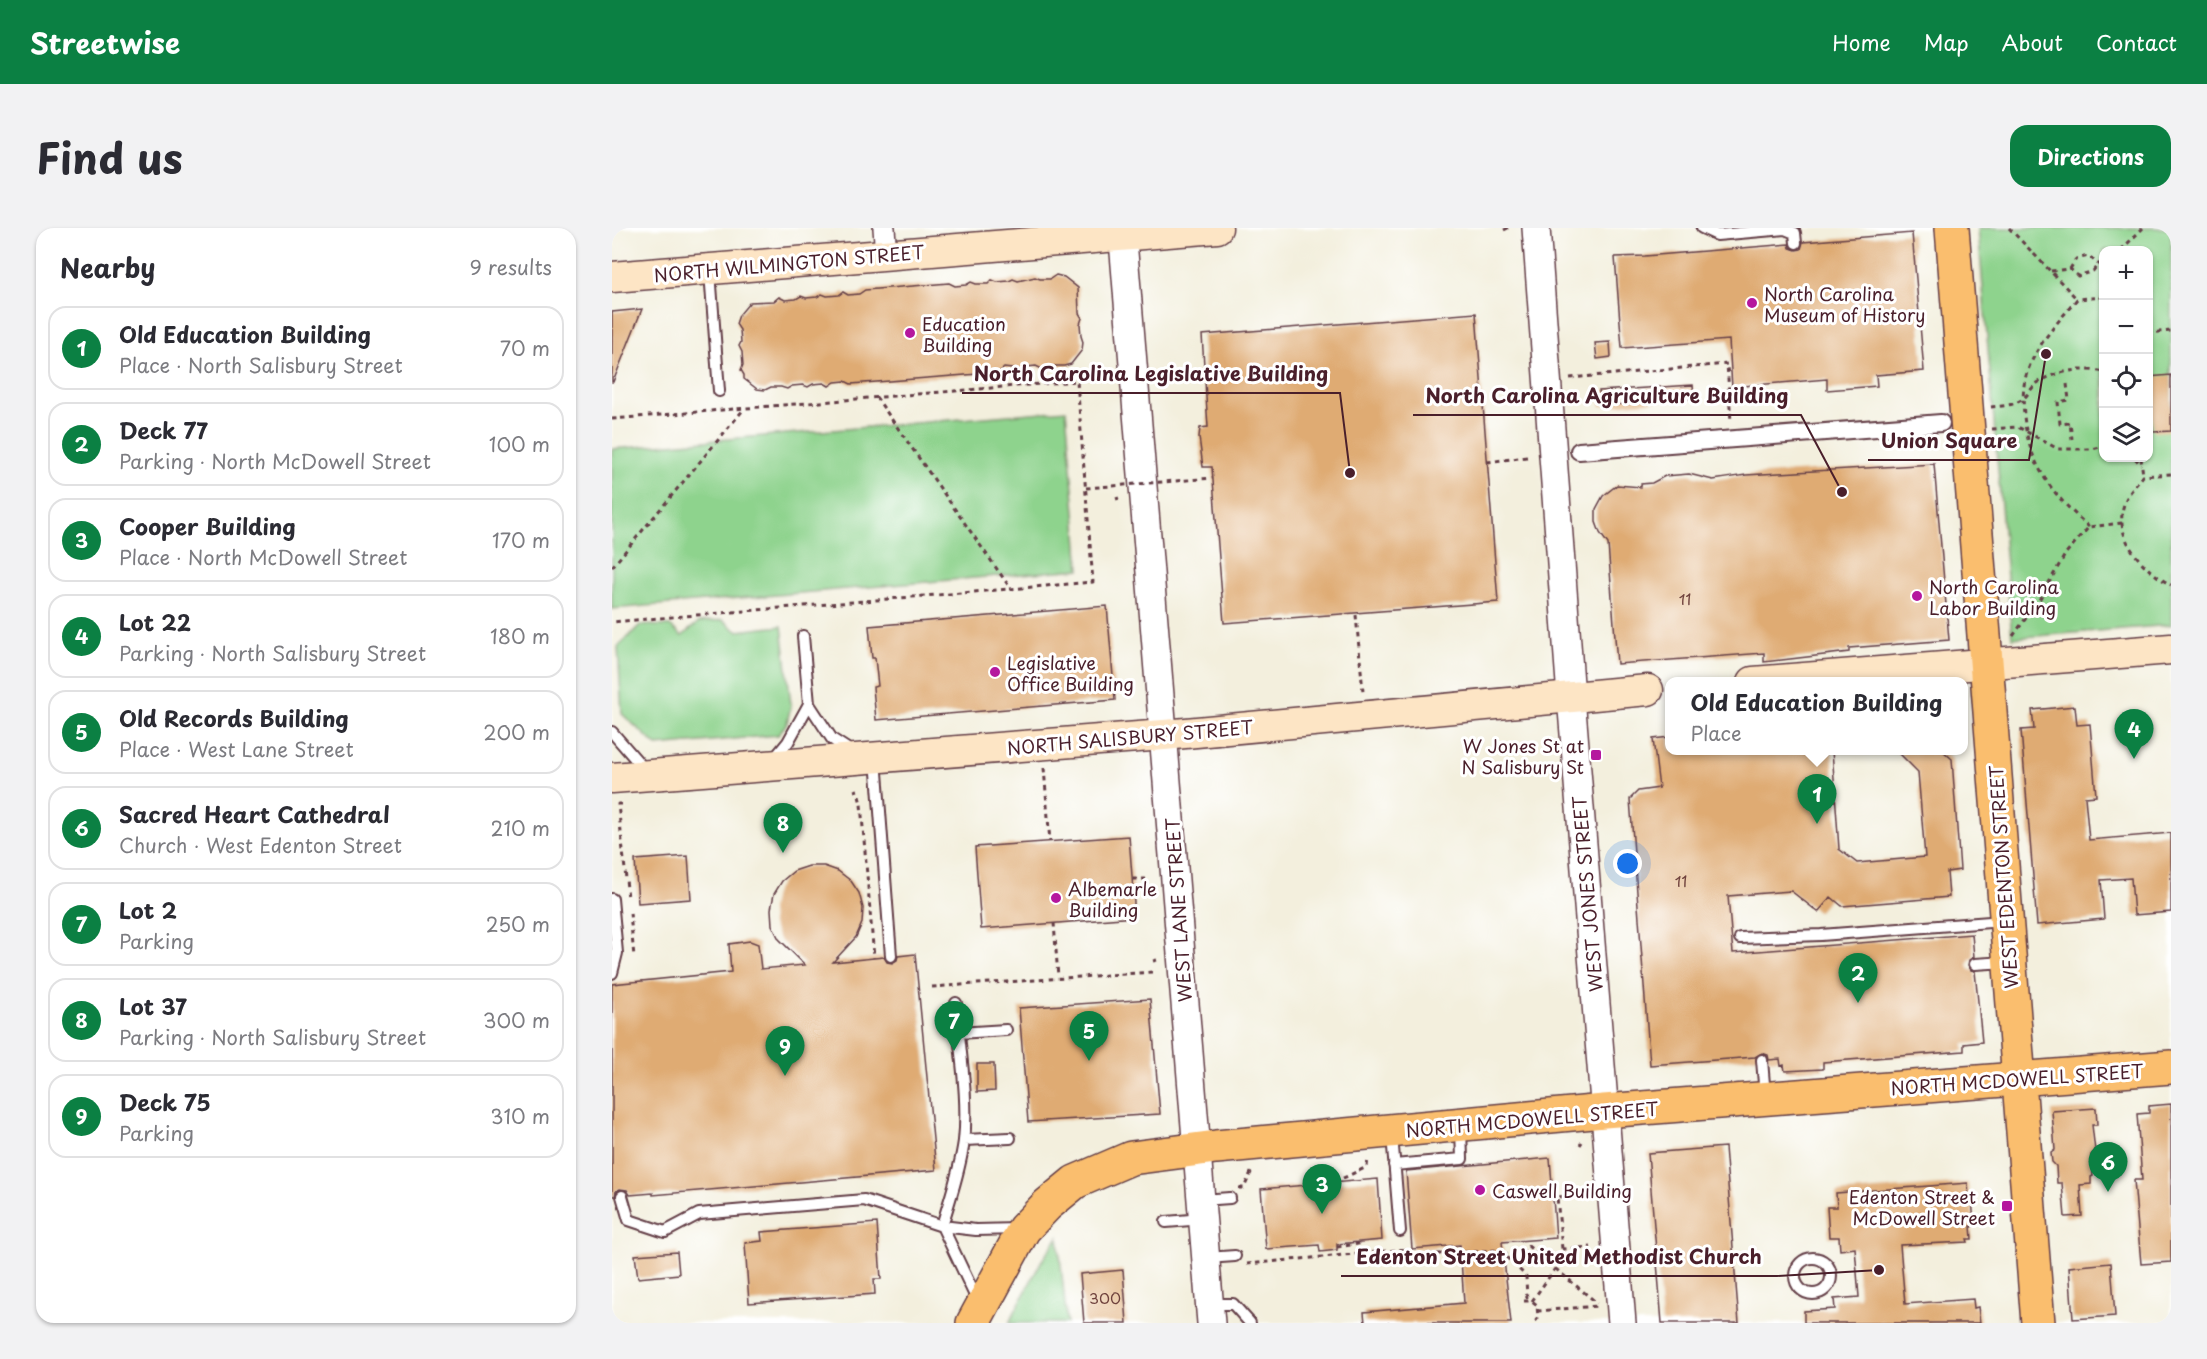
<!DOCTYPE html>
<html lang="en">
<head>
<meta charset="utf-8">
<style>
  :root { --surface:#fff; --page:#f2f2f3; --text:#2b2b33; --muted:#7c7c81; --line:#e1e1e2; --accent:#0b8043 }
  body { margin:0; font-family:"Playpen Sans",sans-serif; background:var(--page); color:var(--text) }
  .controls { position:absolute; right:18px; top:18px; display:grid; overflow:hidden; border-radius:12px; box-shadow:0 2px 4px #0004 }
  .controls button { width:54px; height:54px; display:grid; place-items:center; padding:0; border:0; border-bottom:2px solid var(--line); background:var(--surface); color:var(--text); font:30px sans-serif }
  .you { position:absolute; left:1016px; top:636px; width:21px; height:21px; margin:-15px; border:4px solid #fff; border-radius:50%; background:#1a73e8; box-shadow:0 0 0 9px #1a73e833 }
  .badge { display:grid; place-items:center; width:39px; height:39px; border-radius:50%; background:var(--accent); color:#fff; font-size:20px; font-weight:700 }
  .pin { position:absolute; translate:-50% -50px; filter:drop-shadow(0 2px 3px #0008) }
  .pin::after { content:''; position:absolute; top:32px; width:21px; height:18px; background:inherit; clip-path:polygon(0 0,100% 0,50% 100%) }
  .popup { position:absolute; left:1053px; top:449px; width:303px; height:78px; box-sizing:border-box; display:grid; place-content:center; border-radius:12px; background:var(--surface); filter:drop-shadow(0 2px 4px #0005); font-size:20px; white-space:nowrap; color:var(--muted) }
  .popup b { font-size:22px; color:var(--text) }
  .popup::after { content:''; position:absolute; left:50%; top:100%; margin-left:-12px; border:12px solid transparent; border-top-color:var(--surface) }
  .list { margin:0; padding:0; list-style:none }
  h2 { display:flex; justify-content:space-between; align-items:center; height:78px; margin:0; padding:0 24px; font-size:26px }
  h2 small { font-size:20px; font-weight:400; color:var(--muted) }
  .list li { display:grid; grid-template-columns:39px 1fr auto; gap:18px; align-items:center; box-sizing:border-box; height:84px; margin:0 12px 12px; padding:0 12px; border:2px solid var(--line); border-radius:18px }
  .list b { display:block; font-size:22px; white-space:nowrap }
  .list p { margin:0; font-size:20px; white-space:nowrap; color:var(--muted) }
  .list em { font-size:20px; font-style:normal; color:var(--muted) }
  .icon { flex:none; width:33px; height:33px; fill:none; stroke:currentColor; stroke-width:2; stroke-linecap:round; stroke-linejoin:round }
  .map { position:relative; flex:none; width:1559px; height:1095px; overflow:hidden; border-radius:18px }
  header { display:flex; align-items:center; gap:36px; box-sizing:border-box; height:84px; padding:0 30px; background:var(--accent); color:#fff }
  header strong { font-size:28px }
  nav { display:flex; gap:33px; margin-inline-start:auto; font-size:21px }
  .intro { display:flex; align-items:center; justify-content:space-between; box-sizing:border-box; height:144px; padding:0 36px }
  h1 { margin:0; font-size:42px }
  .button { padding:15px 27px; border-radius:18px; background:var(--accent); color:#fff; font-size:21px; font-weight:700 }
  main { display:flex; gap:36px; padding:0 36px }
  aside { flex:1; background:var(--surface); border-radius:18px; box-shadow:0 2px 4px #0004 }
  .map>svg:first-child { display:block }
  .green { fill:#8ed38d; stroke:#6c795c; stroke-width:1.5; fill-rule:evenodd }
  .building { fill:#dfab73 }
  .lines { fill:none; stroke-linecap:round; stroke-linejoin:round }
  .service-casing { stroke:#633e46; stroke-width:14 }
  .pedestrian-casing { stroke:#633e46; stroke-width:20 }
  .minor-casing { stroke:#633e46; stroke-width:24 }
  .tertiary-casing { stroke:#633e46; stroke-width:30 }
  .secondary-casing { stroke:#633e46; stroke-width:33 }
  .primary-casing { stroke:#633e46; stroke-width:36 }
  .path { stroke:#633e46; stroke-width:3; stroke-dasharray:4.5 4.5; stroke-linecap:butt }
  .service { stroke:#fff; stroke-width:10 }
  .pedestrian { stroke:#fff; stroke-width:16 }
  .minor { stroke:#fff; stroke-width:21 }
  .tertiary { stroke:#fff; stroke-width:27 }
  .secondary { stroke:#fde5c5; stroke-width:30 }
  .primary { stroke:#fabe6e; stroke-width:33 }
  .path-bridge { stroke:#633e46; stroke-width:3; stroke-dasharray:4.5 4.5; stroke-linecap:butt }
  .poi-dot { fill:#b5179e; stroke:#fff; stroke-width:2 }
  .labels { text-anchor:middle; dominant-baseline:central; stroke-width:6; stroke-linejoin:round; paint-order:stroke }
  .number-label { font-size:15px; fill:#6f423d }
  .street-label { font-size:18px; fill:#4a1f2b; stroke:#fff }
  .poi-label { font-size:18px; fill:#4a1f2b; stroke:#fff; text-anchor:start }
  .leader { fill:none; stroke:#4a1f2b; stroke-width:2 }
  .callout-dot { fill:#4a1f2b; stroke:#fff; stroke-width:2 }
  .callout-label { font-size:20px; text-anchor:middle; font-weight:bold; fill:#4a1f2b; stroke:#fff; stroke-width:6; stroke-linejoin:round; paint-order:stroke }
</style>
</head>
<body>
<header>
<strong>Streetwise</strong>
<nav><a>Home</a><a>Map</a><a>About</a><a>Contact</a></nav>
</header>
<div class="intro"><h1>Find us</h1><a class="button">Directions</a></div>
<main>
<aside>
<h2>Nearby<small>9 results</small></h2>
<ul class="list">
<li><span class="badge">1</span><div><b>Old Education Building</b><p>Place · North Salisbury Street</p></div><em>70 m</em></li>
<li><span class="badge">2</span><div><b>Deck 77</b><p>Parking · North McDowell Street</p></div><em>100 m</em></li>
<li><span class="badge">3</span><div><b>Cooper Building</b><p>Place · North McDowell Street</p></div><em>170 m</em></li>
<li><span class="badge">4</span><div><b>Lot 22</b><p>Parking · North Salisbury Street</p></div><em>180 m</em></li>
<li><span class="badge">5</span><div><b>Old Records Building</b><p>Place · West Lane Street</p></div><em>200 m</em></li>
<li><span class="badge">6</span><div><b>Sacred Heart Cathedral</b><p>Church · West Edenton Street</p></div><em>210 m</em></li>
<li><span class="badge">7</span><div><b>Lot 2</b><p>Parking</p></div><em>250 m</em></li>
<li><span class="badge">8</span><div><b>Lot 37</b><p>Parking · North Salisbury Street</p></div><em>300 m</em></li>
<li><span class="badge">9</span><div><b>Deck 75</b><p>Parking</p></div><em>310 m</em></li>
</ul>
</aside>
<div class="map">
<svg width="1559" height="1095" viewBox="0 0 1559 1095">
  <rect width="100%" height="100%" fill="#fff"/>
  <filter id="ink" filterUnits="userSpaceOnUse"><feTurbulence type="fractalNoise" baseFrequency=".0167" numOctaves="2"/><feDisplacementMap in="SourceGraphic" scale="12" xChannelSelector="R" yChannelSelector="G"/><feConvolveMatrix kernelMatrix="1 2 1 2 8 2 1 2 1" color-interpolation-filters="sRGB"/></filter>
  <filter id="wash" filterUnits="userSpaceOnUse"><feTurbulence type="fractalNoise" baseFrequency=".008" numOctaves="4" result="noise"/><feDisplacementMap in="SourceGraphic" scale="24" xChannelSelector="R" yChannelSelector="G"/><feGaussianBlur stdDeviation="1.35" result="paint"/><feColorMatrix in="noise" values="0 0 0 0 0 0 0 0 0 0 0 0 0 0 0 0 0 1.4 0 .05"/><feComposite in="paint" operator="in"/></filter>
  <g filter="url(#wash)">
    <rect width="100%" height="100%" fill="#f3efdd"/>
    <path class="green" d="M 1366,0 L 1559,0 L 1559,397 L 1400,410 ZM 1492,22 L 1536,22 L 1536,230 L 1492,230 Z
      M 454,182 L 468,341 L 0,381 L 0,221 Z
      M 111,392 L 125,403 L 170,398 L 179,477 L 175,495 L 166,507 L 45,518 L 10,486 L 6,419 L 28,397 L 58,398 L 70,408 L 87,394 Z
      M 446,1009 L 455,1095 L 397,1095 L 429,1034 Z"/>
    <g id="blocks">
      <path class="building" d="M 1300,5 L 1312,143 L 1264,147 L 1265,158 L 1215,162 L 1215,151 L 1120,159 L 1117,112 L 1010,120 L 1003,29 L 1033,28 L 1177,16 L 1178,20 L 1184,22 L 1189,21 L 1191,14 Z
        M 444,47 L 452,49 L 466,60 L 467,85 L 470,90 L 468,96 L 469,108 L 471,114 L 470,122 L 459,136 L 452,138 L 435,138 L 430,141 L 424,138 L 414,139 L 409,142 L 392,140 L 387,144 L 371,142 L 366,146 L 239,156 L 233,153 L 223,154 L 217,158 L 212,155 L 201,156 L 196,159 L 191,157 L 180,158 L 175,161 L 169,159 L 159,159 L 153,162 L 145,161 L 132,151 L 132,147 L 129,142 L 131,137 L 130,124 L 127,118 L 129,114 L 128,102 L 124,96 L 127,87 L 138,74 L 162,73 L 167,69 L 173,72 L 184,71 L 189,68 L 194,70 L 205,69 L 210,66 L 215,68 L 227,67 L 231,64 L 236,67 L 247,66 L 253,62 L 337,55 L 343,58 L 354,57 L 359,54 L 364,56 L 376,56 L 380,52 L 385,54 L 397,53 L 401,51 L 406,53 L 423,49 L 428,51 L 438,51 Z
        M 30,81 L 1,154 L 0,154 L 0,84 Z
        M 864,85 L 886,374 L 612,395 L 600,239 L 591,239 L 587,209 L 588,200 L 596,199 L 590,107 Z
        M 998,114 L 999,129 L 985,131 L 983,115 Z
        M 1559,147 L 1559,203 L 1541,204 L 1536,149 Z
        M 1081,157 L 1082,170 L 989,178 L 987,163 Z
        M 1322,236 L 1337,412 L 1237,420 L 1237,424 L 1152,434 L 1152,425 L 1005,436 L 996,316 L 988,305 L 984,294 L 984,281 L 991,268 L 1005,257 L 1029,259 L 1029,256 L 1040,255 L 1053,248 L 1077,246 L 1101,252 L 1134,247 Z
        M 495,378 L 503,472 L 264,492 L 261,459 L 266,458 L 263,430 L 260,430 L 257,398 Z
        M 1463,478 L 1465,497 L 1478,496 L 1484,568 L 1473,569 L 1477,612 L 1559,605 L 1559,684 L 1522,687 L 1519,650 L 1489,652 L 1492,691 L 1425,697 L 1409,502 L 1422,501 L 1420,482 Z
        M 1058,509 L 1058,522 L 1220,522 L 1227,621 L 1245,635 L 1313,629 L 1306,544 L 1284,522 L 1330,522 L 1340,531 L 1348,642 L 1335,644 L 1337,669 L 1230,678 L 1219,669 L 1206,684 L 1179,663 L 1116,668 L 1119,704 L 1121,725 L 1360,706 L 1362,729 L 1357,732 L 1356,737 L 1359,742 L 1363,743 L 1370,814 L 1352,816 L 1352,823 L 1211,834 L 1211,841 L 1173,843 L 1172,837 L 1169,838 L 1168,831 L 1157,832 L 1156,827 L 1150,825 L 1143,829 L 1038,837 L 1018,571 L 1026,563 L 1047,560 L 1041,511 Z
        M 517,608 L 523,689 L 369,701 L 363,619 Z
        M 76,628 L 79,671 L 26,675 L 23,632 Z
        M 197,638 L 212,638 L 226,643 L 239,653 L 247,665 L 251,680 L 250,695 L 244,709 L 221,734 L 272,729 L 275,734 L 280,735 L 285,732 L 286,728 L 303,726 L 324,942 L 41,967 L 41,965 L 18,967 L 15,962 L 8,961 L 4,963 L 3,968 L 0,968 L 0,756 L 119,744 L 117,716 L 138,713 L 146,716 L 149,741 L 193,737 L 167,711 L 160,697 L 159,681 L 162,666 L 170,653 L 182,643 Z
        M 538,771 L 548,886 L 416,894 L 407,780 Z
        M 365,836 L 382,836 L 383,863 L 365,864 Z
        M 1559,876 L 1559,1034 L 1529,1036 L 1522,952 L 1530,952 L 1525,886 L 1537,885 L 1537,878 Z
        M 1484,880 L 1485,897 L 1480,897 L 1483,923 L 1479,927 L 1481,948 L 1479,949 L 1479,956 L 1468,957 L 1470,988 L 1453,989 L 1450,955 L 1445,955 L 1444,938 L 1440,934 L 1439,925 L 1443,922 L 1440,883 Z
        M 1113,919 L 1127,1095 L 1050,1095 L 1036,925 Z
        M 938,930 L 944,1010 L 890,1014 L 899,1095 L 753,1095 L 752,1084 L 852,1075 L 848,1017 L 800,1021 L 794,943 Z
        M 766,951 L 770,1012 L 725,1016 L 725,1022 L 708,1024 L 707,1017 L 654,1021 L 649,961 Z
        M 1356,955 L 1357,969 L 1360,969 L 1362,998 L 1359,998 L 1360,1011 L 1355,1011 L 1356,1014 L 1288,1017 L 1293,1076 L 1361,1071 L 1362,1080 L 1366,1079 L 1368,1095 L 1192,1095 L 1192,1083 L 1223,1081 L 1222,1071 L 1247,1069 L 1243,1020 L 1228,1022 L 1227,1009 L 1217,1009 L 1215,979 L 1225,979 L 1224,965 Z
        M 265,995 L 269,1051 L 262,1051 L 263,1066 L 137,1075 L 133,1015 L 150,1013 L 149,1004 Z
        M 65,1024 L 67,1046 L 26,1050 L 23,1027 Z
        M 1499,1035 L 1503,1088 L 1461,1091 L 1457,1039 Z
        M 511,1042 L 515,1095 L 472,1095 L 468,1046 Z"/>
    </g>
  </g>
  <g filter="url(#ink)">
    <use href="#blocks" fill-opacity="0" stroke="#633e46" stroke-width="1.5"/>
    <g class="lines">
      <defs>
        <path id="service" d="M 1090,0 L 1105,7 L 1173,1 L 1183,5 L 1184,15
          M 98,44 L 107,163
          M 191,408 L 197,476 L 220,511 L 240,524
          M 0,504 L 33,542
          M 162,531 L 176,514 L 197,476
          M 264,531 L 279,728
          M 0,671 L 5,725 L 0,745
          M 1128,710 L 1209,707 L 1391,693
          M 1363,736 L 1394,734
          M 344,775 C 347,820 357,868 352,913 C 348,943 338,970 330,998 L 366,1074
          M 346,805 L 394,802
          M 1150,832 L 1153,868
          M 780,907 L 788,1003
          M 352,912 L 398,910
          M 782,937 L 850,931 L 849,901
          M 10,968 L 17,992 L 53,1004 L 87,986 L 252,972 L 330,998 L 364,1002 L 406,1001
          M 590,972 L 618,970
          M 554,994 L 591,991
          M 595,1030 L 623,1028
          M1183 1048a18 18 0 1 1 36 0a18 18 0 1 1-36 0Z
          M 599,1076 L 621,1076 L 638,1095"/>
        <path id="pedestrian" d="M 967,223 L 1329,195"/>
        <path id="minor" d="M 272,0 L 274,27"/>
        <path id="tertiary" d="M 510,0 L 599,1095
          M 924,0 L 959,469 L 1010,1095"/>
        <path id="secondary" d="M 0,49 L 605,0
          M 1141,454 L 1559,421
          M 0,550 L 552,507 L 1036,462"/>
        <path id="primary" d="M 1340,0 L 1426,1095
          M 361,1095 L 412,1001 L 435,977 L 463,954 L 519,930 L 604,919 L 992,883 L 1559,839"/>
      </defs>
      <use href="#service" class="service-casing"/>
      <use href="#pedestrian" class="pedestrian-casing"/>
      <use href="#minor" class="minor-casing"/>
      <use href="#tertiary" class="tertiary-casing"/>
      <use href="#secondary" class="secondary-casing"/>
      <use href="#primary" class="primary-casing"/>
      <path class="path" d="M 1397,0 L 1465,71
        M 892,2 L 896,0
        M 1509,22 L 1531,0
        M 1458,41 L 1464,31 L 1477,28 L 1486,36
        M 1439,43 L 1458,41 L 1466,48 L 1481,43 L 1486,36 L 1492,36
        M 1536,105 L 1559,103
        M 958,150 L 1115,136 L 1119,194
        M 1455,156 L 1457,172 L 1446,174 L 1448,196 L 1458,195 L 1460,211
        M 264,169 L 399,361
        M 1379,179 C 1389,178 1401,178 1411,171 C 1417,166 1420,158 1427,154 C 1445,143 1471,139 1492,144
        M 0,191 L 465,153 L 481,354 L 0,394
        M 1380,201 L 1406,199 L 1446,221 L 1480,221 L 1492,218
        M 1523,230 L 1529,237
        M 1529,230 L 1531,248
        M 875,234 L 915,229
        M 1559,246 L 1531,248 C 1526,255 1518,263 1514,271 C 1498,307 1530,341 1559,357
        M 504,271 L 507,270
        M 1477,299 C 1441,267 1417,238 1412,188 C 1411,173 1410,157 1416,142 C 1426,115 1447,93 1465,71 L 1492,69
        M 0,339 L 132,181
        M 744,387 L 751,464
        M 1401,408 L 1427,372 L 1454,325 L 1477,299 L 1510,295
        M 432,540 L 438,614
        M 242,563 L 246,562
        M 247,568 L 249,576 L 262,730
        M 9,576 L 6,576 L 16,670
        M 521,651 L 534,651
        M 18,685 L 22,729
        M 442,695 L 446,749
        M 541,733 L 545,732
        M 320,759 L 541,744
        M 968,917 L 970,914
        M 705,935 L 708,956 L 727,952 L 755,939 L 756,930
        M 627,960 L 632,960 L 641,940
        M 725,1019 L 746,1016 L 747,1026
        M 950,1021 L 979,1019
        M 891,1026 L 910,1024 L 916,1018 L 985,1075
        M 635,1036 L 796,1021 L 796,1028 L 887,1022 L 914,1048 L 915,1073
        M 912,1073 L 920,1073 L 925,1077 L 926,1090 L 922,1095
        M 920,1073 L 952,1028 L 950,1021 L 945,969 L 978,967
        M 925,1083 L 986,1078"/>
      <use href="#service" class="service"/>
      <use href="#pedestrian" class="pedestrian"/>
      <use href="#minor" class="minor"/>
      <use href="#tertiary" class="tertiary"/>
      <use href="#secondary" class="secondary"/>
      <use href="#primary" class="primary"/>
      <path class="path-bridge" d="M 474,260 L 601,250"/>
    </g>
  </g>
  <g class="poi-dot">
    <circle cx="1140" cy="75" r="6"/>
    <circle cx="298" cy="105" r="6"/>
    <circle cx="1305" cy="368" r="6"/>
    <circle cx="383" cy="444" r="6"/>
    <rect x="978" y="521" width="12" height="12" rx="3"/>
    <circle cx="444" cy="670" r="6"/>
    <circle cx="868" cy="962" r="6"/>
    <rect x="1389" y="972" width="12" height="12" rx="3"/>
  </g>
  <g class="labels">
    <g class="number-label">
      <text x="1073" y="370">11</text>
      <text x="1069" y="652">11</text>
      <text x="493" y="1069">300</text>
    </g>
    <g class="street-label">
      <text transform="translate(177 35) rotate(-5)">NORTH WILMINGTON STREET</text>
      <text transform="translate(518 509) rotate(-5)">NORTH SALISBURY STREET</text>
      <text transform="translate(1391 649) rotate(-94)">WEST EDENTON STREET</text>
      <text transform="translate(975 666) rotate(-95)">WEST JONES STREET</text>
      <text transform="translate(566 682) rotate(-94)">WEST LANE STREET</text>
      <text transform="translate(1405 851) rotate(-4)">NORTH MCDOWELL STREET</text>
      <text transform="translate(920 891) rotate(-5)">NORTH MCDOWELL STREET</text>
    </g>
    <g class="poi-label">
      <text x="1152" y="65">North Carolina<tspan x="1152" dy="21">Museum of History</tspan></text>
      <text x="310" y="95">Education<tspan x="310" dy="21">Building</tspan></text>
      <text x="1317" y="358">North Carolina<tspan x="1317" dy="21">Labor Building</tspan></text>
      <text x="395" y="434">Legislative<tspan x="395" dy="21">Office Building</tspan></text>
      <text x="972" y="517" text-anchor="end">W Jones St at<tspan x="972" dy="21">N Salisbury St</tspan></text>
      <text x="456" y="660">Albemarle<tspan x="456" dy="21">Building</tspan></text>
      <text x="880" y="962">Caswell Building</text>
      <text x="1383" y="968" text-anchor="end">Edenton Street &amp;<tspan x="1383" dy="21">McDowell Street</tspan></text>
    </g>
  </g>
  <path class="leader" d="M738 245L728 165H350M1230 264L1189 187H801M1434 126L1417 232H1256M1267 1042L1165 1048H729"/>
  <g class="callout-dot">
    <circle cx="738" cy="245" r="6"/>
    <circle cx="1230" cy="264" r="6"/>
    <circle cx="1434" cy="126" r="6"/>
    <circle cx="1267" cy="1042" r="6"/>
  </g>
  <g class="callout-label">
    <text x="539" y="153">North Carolina Legislative Building</text>
    <text x="995" y="175">North Carolina Agriculture Building</text>
    <text x="1337" y="220">Union Square</text>
    <text x="947" y="1036">Edenton Street United Methodist Church</text>
  </g>
</svg>
<div class="controls">
<button>+</button>
<button>−</button>
<button><svg class="icon" aria-label="locate" viewBox="0 0 24 24"><circle cx="12" cy="12" r="6"/><path d="M12 2v4M12 18v4M2 12h4M18 12h4"/></svg></button>
<button><svg class="icon" aria-label="layers" viewBox="0 0 24 24"><path d="M12 4l9 5-9 5-9-5zM3 14l9 5 9-5"/></svg></button>
</div>
<div class="you"></div>
<div class="pin badge" style="left:1205px;top:596px">1</div>
<div class="popup"><b>Old Education Building</b>Place</div>
<div class="pin badge" style="left:1246px;top:775px">2</div>
<div class="pin badge" style="left:710px;top:986px">3</div>
<div class="pin badge" style="left:1522px;top:531px">4</div>
<div class="pin badge" style="left:477px;top:833px">5</div>
<div class="pin badge" style="left:1496px;top:964px">6</div>
<div class="pin badge" style="left:342px;top:823px">7</div>
<div class="pin badge" style="left:171px;top:625px">8</div>
<div class="pin badge" style="left:173px;top:848px">9</div>
</div>
</main>
</body>
</html>
